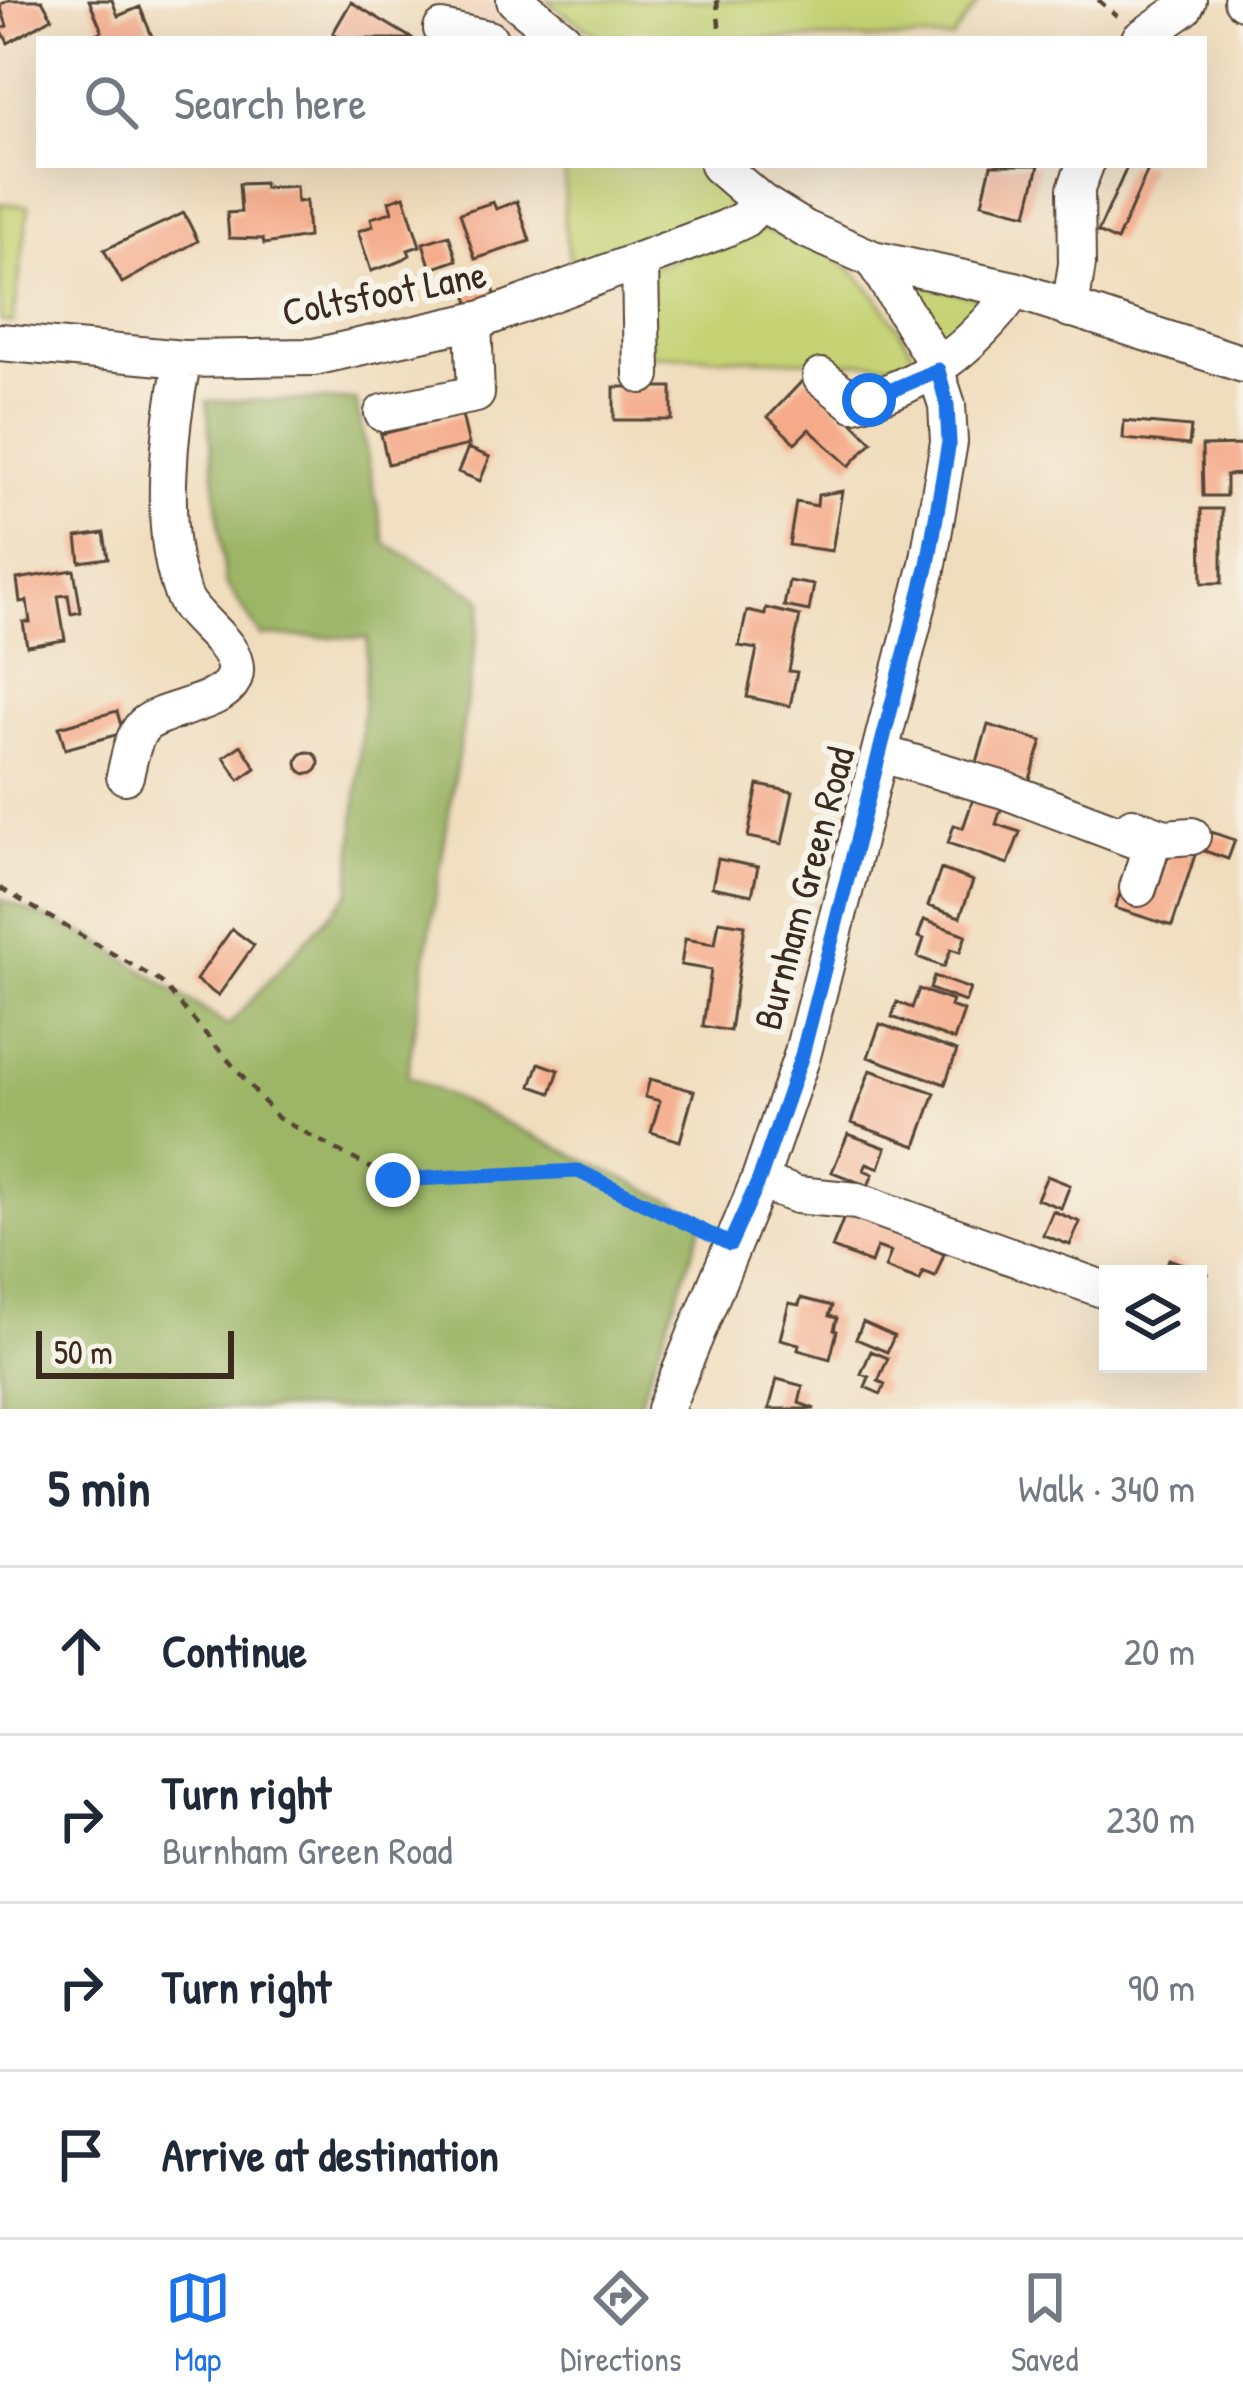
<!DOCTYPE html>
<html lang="en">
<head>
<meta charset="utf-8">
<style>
  :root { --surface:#fff; --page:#f2f2f3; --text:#1f2937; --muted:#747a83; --line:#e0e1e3; --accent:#1a73e8 }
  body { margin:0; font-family:"Patrick Hand",sans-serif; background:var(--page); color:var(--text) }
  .controls { position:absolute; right:36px; bottom:36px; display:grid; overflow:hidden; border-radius:0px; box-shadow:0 12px 48px #0002 }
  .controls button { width:108px; height:108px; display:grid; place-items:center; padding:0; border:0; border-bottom:3px solid var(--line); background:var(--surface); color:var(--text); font:60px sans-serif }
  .scale { position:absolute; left:36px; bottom:30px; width:198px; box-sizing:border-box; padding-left:12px; border:6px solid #3b2a1e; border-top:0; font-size:33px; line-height:42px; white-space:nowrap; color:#3b2a1e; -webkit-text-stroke:9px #f7f3e8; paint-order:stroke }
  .stop { position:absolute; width:36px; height:36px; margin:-27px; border:9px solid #1a73e8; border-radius:50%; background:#fff }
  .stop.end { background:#1a73e8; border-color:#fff; box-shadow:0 3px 12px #0008 }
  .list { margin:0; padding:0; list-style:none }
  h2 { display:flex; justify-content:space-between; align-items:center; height:156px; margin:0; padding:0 48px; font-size:51px }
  h2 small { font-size:39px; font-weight:400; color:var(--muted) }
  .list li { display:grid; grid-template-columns:78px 1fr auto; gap:36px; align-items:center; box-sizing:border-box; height:168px; padding:0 48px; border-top:3px solid var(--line) }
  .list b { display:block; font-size:45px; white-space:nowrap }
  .list p { margin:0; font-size:39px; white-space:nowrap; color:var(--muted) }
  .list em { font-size:39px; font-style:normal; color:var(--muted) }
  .icon { flex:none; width:66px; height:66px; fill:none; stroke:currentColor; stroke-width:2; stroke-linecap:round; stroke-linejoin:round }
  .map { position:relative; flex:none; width:1243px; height:1409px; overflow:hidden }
  .search { position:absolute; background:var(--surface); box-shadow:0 12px 48px #0002; left:36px; right:36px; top:36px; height:132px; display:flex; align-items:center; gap:30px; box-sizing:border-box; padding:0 42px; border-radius:0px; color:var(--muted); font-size:45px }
  .sheet { height:828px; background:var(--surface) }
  nav { display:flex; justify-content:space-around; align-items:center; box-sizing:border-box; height:168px; border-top:3px solid var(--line); background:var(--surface); font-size:33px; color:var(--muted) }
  nav a { display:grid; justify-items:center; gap:6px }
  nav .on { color:var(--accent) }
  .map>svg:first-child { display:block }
  .built { fill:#f1d5bd }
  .green { fill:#c5d375; stroke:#807e4a; stroke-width:3 }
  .forest { fill:#9cb566; stroke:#6c7042; stroke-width:3 }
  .building { fill:#f5ab8a }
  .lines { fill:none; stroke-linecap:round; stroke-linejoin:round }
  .minor-casing { stroke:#564536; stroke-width:40 }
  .path { stroke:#564536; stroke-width:4.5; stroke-dasharray:9 9; stroke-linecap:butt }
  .minor { stroke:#fff; stroke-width:36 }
  .route { stroke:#1a73e8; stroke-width:15 }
  .labels { text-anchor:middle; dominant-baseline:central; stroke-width:12; stroke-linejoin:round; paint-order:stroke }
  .street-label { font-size:39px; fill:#3b2a1e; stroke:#f7f3e8 }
</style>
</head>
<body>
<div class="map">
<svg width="1243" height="1409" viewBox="0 0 1243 1409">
  <rect width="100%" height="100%" fill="#f7f3e8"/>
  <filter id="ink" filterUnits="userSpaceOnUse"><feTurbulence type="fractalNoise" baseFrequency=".00833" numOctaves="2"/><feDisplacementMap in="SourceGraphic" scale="24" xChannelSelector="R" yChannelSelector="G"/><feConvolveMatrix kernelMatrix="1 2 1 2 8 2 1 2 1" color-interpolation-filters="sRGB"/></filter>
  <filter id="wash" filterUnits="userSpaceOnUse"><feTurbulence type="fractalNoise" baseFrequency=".004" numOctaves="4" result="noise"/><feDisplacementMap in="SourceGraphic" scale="48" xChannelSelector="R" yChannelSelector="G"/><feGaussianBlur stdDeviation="2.7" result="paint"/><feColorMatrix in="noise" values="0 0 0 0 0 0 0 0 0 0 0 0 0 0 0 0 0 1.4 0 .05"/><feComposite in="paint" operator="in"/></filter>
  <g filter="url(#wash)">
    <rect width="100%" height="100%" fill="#f0ddbd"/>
    <path class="built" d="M 435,0 L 487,0 L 535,39 L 422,39 Z"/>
    <path class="green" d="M 545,0 L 980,0 L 952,39 L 602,39 Z
      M 565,165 L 699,165 C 716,180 735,190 728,214 L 573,281 L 564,224 Z
      M 0,203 L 29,206 L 13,323 L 0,321 Z
      M 762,230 C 851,244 879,298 923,367 L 908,374 L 903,364 L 650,355 L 646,269 L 728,238 Z
      M 907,281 L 982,298 L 985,306 L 942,349 Z"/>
    <path class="forest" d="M 356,400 L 385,543 L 483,599 L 407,1076 L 705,1217 L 637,1409 L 0,1409 L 0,899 L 94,938 L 228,1026 L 350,892 L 368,638 L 261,636 L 225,582 L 207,401 Z"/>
    <g id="blocks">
      <path class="building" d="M 9,0 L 42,0 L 52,18 L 8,43 L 1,29 L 7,26 L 0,5 Z
        M 89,0 L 112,0 L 118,16 L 140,7 L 153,39 L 84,39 L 102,31 Z
        M 351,2 L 413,39 L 344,39 L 333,33 Z
        M 991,165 L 1039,165 L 1027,214 L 982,203 Z
        M 1128,165 L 1150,165 L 1117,241 L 1098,232 Z
        M 264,183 L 264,188 L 296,186 L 297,202 L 306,201 L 308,237 L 264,244 L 263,239 L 229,238 L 227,213 L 241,212 L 239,184 Z
        M 404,196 L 420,246 L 408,250 L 410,255 L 399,262 L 371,271 L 358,231 L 373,226 L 371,218 L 392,212 L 389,201 Z
        M 517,201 L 530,241 L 475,259 L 460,213 L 493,202 L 496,209 Z
        M 184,213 L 198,241 L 122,283 L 104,250 Z
        M 449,235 L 457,260 L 431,269 L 423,243 Z
        M 488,272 L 496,297 L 470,306 L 462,281 Z
        M 807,376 L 872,442 L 849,466 L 809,429 L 795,443 L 768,417 Z
        M 614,387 L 672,387 L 672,420 L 614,420 Z
        M 462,415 L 469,445 L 388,464 L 381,434 Z
        M 1124,421 L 1191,427 L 1189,445 L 1123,439 Z
        M 1243,445 L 1243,474 L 1226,475 L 1226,496 L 1203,496 L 1202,446 Z
        M 468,448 L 490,457 L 480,481 L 458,472 Z
        M 842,491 L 832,551 L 789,545 L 796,502 L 817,506 L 818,495 Z
        M 1201,509 L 1222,509 L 1222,583 L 1202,583 Z
        M 104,533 L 108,558 L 80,562 L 77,537 Z
        M 74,570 L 81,612 L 71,614 L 68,595 L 58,596 L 65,640 L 27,646 L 23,622 L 30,622 L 27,601 L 20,602 L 17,579 Z
        M 789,581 L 814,585 L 809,611 L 784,606 Z
        M 766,608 L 800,616 L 789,671 L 797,672 L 790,706 L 747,697 L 757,649 L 739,646 L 747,611 L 765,615 Z
        M 117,711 L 123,733 L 65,749 L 59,727 Z
        M 988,725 L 1042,741 L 1029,782 L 976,765 Z
        M 241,745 L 256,768 L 239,780 L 224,757 Z
        M297 763a11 11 0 1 1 22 0a11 11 0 1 1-22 0Z
        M 758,785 L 793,792 L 782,844 L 748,837 Z
        M 977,788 L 1005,798 L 996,824 L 1020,832 L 1008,864 L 948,843 L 954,825 L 963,828 Z
        M 1199,828 L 1235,840 L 1228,859 L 1193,847 Z
        M 1171,847 L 1195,855 L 1172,926 L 1115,908 L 1123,885 L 1155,896 Z
        M 718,859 L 758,867 L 752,895 L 712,887 Z
        M 941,869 L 973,881 L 960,917 L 928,906 Z
        M 924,920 L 966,935 L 960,952 L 951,949 L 944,967 L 918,957 L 924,939 L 918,937 Z
        M 719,921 L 745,925 L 730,1031 L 703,1026 L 711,970 L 681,965 L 685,939 L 715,944 Z
        M 232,929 L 254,945 L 218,996 L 196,980 Z
        M 934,976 L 970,989 L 965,1002 L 930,989 Z
        M 919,989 L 952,1001 L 950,1006 L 964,1011 L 954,1040 L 892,1017 L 897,1002 L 912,1008 Z
        M 880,1024 L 957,1051 L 945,1084 L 868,1057 Z
        M 539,1063 L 559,1070 L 551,1093 L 531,1086 Z
        M 870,1070 L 935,1093 L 916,1146 L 851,1123 Z
        M 650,1079 L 694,1091 L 680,1141 L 651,1132 L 660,1101 L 645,1097 Z
        M 848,1134 L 886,1148 L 879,1168 L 867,1163 L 864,1170 L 873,1174 L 868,1186 L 832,1172 Z
        M 1047,1176 L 1070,1185 L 1061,1208 L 1037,1199 Z
        M 848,1207 L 935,1240 L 932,1249 L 944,1254 L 935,1277 L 923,1272 L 920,1281 L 885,1268 L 891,1252 L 877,1247 L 871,1263 L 832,1248 Z
        M 1053,1211 L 1080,1222 L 1070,1245 L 1043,1235 Z
        M 1169,1259 L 1208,1274 L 1198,1294 L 1198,1274 L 1163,1274 Z
        M 801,1298 L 832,1306 L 829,1316 L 837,1318 L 834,1330 L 837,1331 L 830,1359 L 798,1350 L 799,1344 L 780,1339 L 789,1303 L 799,1305 Z
        M 863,1322 L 894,1336 L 887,1352 L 856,1339 Z
        M 871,1351 L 888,1358 L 878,1381 L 885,1384 L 881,1394 L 865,1387 L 869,1377 L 861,1374 Z
        M 777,1379 L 803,1386 L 799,1403 L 815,1409 L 769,1409 Z"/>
    </g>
  </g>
  <g filter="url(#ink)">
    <use href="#blocks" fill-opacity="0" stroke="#564536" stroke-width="3"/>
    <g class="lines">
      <defs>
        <path id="minor" d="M 515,0 L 563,39
          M 1242,0 L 1243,1
          M 442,29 L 489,39
          M 1140,39 L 1184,8 L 1188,0
          M 718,165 L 761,202 L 805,229 L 873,259 L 1015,290 L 1243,364
          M 640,264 L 642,375
          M 1070,309 L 1077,264 L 1076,189 L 1085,165
          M 0,342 L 183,359 L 314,357 L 483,319 L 724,229 L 743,220 L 761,202
          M 821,377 L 854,403 C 924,386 973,347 1015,290
          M 383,413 L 476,394 L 473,322
          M 882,754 L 1004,790 L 1151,846 L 1138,888
          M 125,776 C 129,760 132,737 144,725 C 165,706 233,705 235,671 C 237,644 194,621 184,597 C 157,533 169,425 183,359
          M 1132,826 L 1165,838 L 1192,836
          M 759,1181 L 797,1195 L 857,1201 L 1108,1291
          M 665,1409 L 759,1181 L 802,1056 L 928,564 L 949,442 L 947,405 L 930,353 L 873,259"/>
      </defs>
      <use href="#minor" class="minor-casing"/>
      <path class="path" d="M 717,0 L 720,39
        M 1098,0 L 1117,16
        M 0,888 L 161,982 L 278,1118 L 393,1180 L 578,1171 L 703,1231"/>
      <use href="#minor" class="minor"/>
    </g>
  </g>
  <g class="lines" filter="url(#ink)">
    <path class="route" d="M 393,1180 L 578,1171 L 730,1244 L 759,1180 L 802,1055 L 928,564 L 949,442 L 947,405 L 938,370 L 869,400"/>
  </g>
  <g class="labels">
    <g class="street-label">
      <text transform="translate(384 292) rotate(-11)">Coltsfoot Lane</text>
      <text transform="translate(803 888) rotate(-75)">Burnham Green Road</text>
    </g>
  </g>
</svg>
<div class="controls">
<button><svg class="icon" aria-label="layers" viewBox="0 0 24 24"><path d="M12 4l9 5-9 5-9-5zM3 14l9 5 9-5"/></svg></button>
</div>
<div class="scale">50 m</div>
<div class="stop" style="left:869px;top:400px"></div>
<div class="stop end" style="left:393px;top:1180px"></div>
<div class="search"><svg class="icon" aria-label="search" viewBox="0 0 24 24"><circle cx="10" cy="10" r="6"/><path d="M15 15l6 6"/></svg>Search here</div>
</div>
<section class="sheet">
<h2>5 min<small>Walk · 340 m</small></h2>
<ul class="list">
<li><svg class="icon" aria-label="ahead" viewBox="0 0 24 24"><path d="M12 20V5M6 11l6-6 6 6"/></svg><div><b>Continue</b></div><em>20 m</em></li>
<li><svg class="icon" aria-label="right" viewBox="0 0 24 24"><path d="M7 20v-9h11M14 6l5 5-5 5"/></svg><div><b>Turn right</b><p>Burnham Green Road</p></div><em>230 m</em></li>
<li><svg class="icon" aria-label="right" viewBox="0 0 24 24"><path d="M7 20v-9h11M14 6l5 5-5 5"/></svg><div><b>Turn right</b></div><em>90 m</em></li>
<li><svg class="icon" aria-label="arrive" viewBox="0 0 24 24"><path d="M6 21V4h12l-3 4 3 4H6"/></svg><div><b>Arrive at destination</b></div></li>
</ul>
</section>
<nav>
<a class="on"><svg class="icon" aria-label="map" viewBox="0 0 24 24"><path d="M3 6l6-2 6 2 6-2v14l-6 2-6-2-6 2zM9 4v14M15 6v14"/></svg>Map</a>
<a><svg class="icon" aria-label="directions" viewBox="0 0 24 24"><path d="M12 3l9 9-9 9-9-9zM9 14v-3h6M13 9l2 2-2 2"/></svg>Directions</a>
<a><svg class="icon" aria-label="saved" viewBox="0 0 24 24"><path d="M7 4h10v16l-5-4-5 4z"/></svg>Saved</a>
</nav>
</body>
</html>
